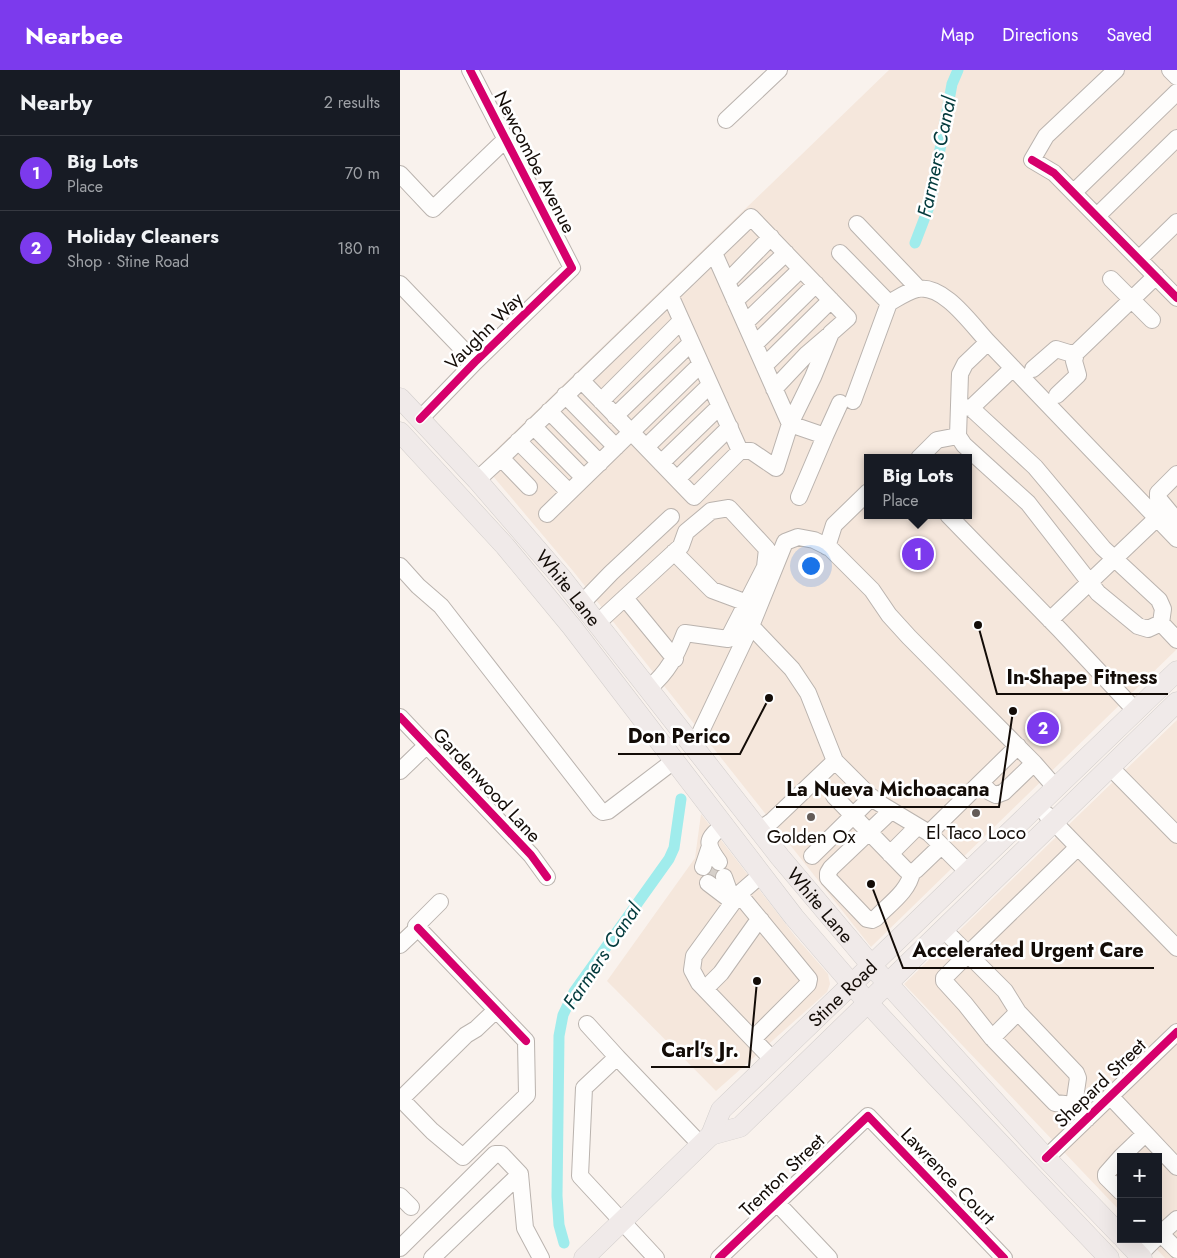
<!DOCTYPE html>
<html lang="en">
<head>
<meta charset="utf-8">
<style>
  :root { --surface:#171b24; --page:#242831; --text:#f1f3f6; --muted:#9ea1a6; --line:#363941; --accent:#7c3aed }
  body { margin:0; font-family:Jost,sans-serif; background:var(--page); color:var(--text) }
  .controls { position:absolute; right:15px; bottom:15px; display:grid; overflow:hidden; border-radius:0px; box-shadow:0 5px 20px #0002 }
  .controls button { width:45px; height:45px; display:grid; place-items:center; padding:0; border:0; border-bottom:1px solid var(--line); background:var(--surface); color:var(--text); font:25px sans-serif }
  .you { position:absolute; left:410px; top:495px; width:18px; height:18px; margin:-12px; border:4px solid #fff; border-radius:50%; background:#1a73e8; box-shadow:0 0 0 8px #1a73e833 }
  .badge { display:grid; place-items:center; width:32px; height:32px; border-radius:50%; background:var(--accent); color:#fff; font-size:16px; font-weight:700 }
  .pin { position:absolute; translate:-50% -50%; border:2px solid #fff; box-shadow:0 1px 5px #0006 }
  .popup { position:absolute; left:464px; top:384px; width:108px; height:65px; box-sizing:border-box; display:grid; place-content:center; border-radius:0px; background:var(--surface); filter:drop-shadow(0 1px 4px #0005); font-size:16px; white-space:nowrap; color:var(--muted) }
  .popup b { font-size:19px; color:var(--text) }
  .popup::after { content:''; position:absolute; left:50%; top:100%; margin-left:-10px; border:10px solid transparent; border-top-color:var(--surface) }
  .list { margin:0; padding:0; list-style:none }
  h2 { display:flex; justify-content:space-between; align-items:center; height:65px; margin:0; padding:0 20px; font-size:21px }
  h2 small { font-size:16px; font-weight:400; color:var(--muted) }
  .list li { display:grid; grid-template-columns:32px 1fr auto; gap:15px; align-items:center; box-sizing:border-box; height:75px; padding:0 20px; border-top:1px solid var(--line) }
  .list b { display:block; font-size:19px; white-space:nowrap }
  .list p { margin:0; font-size:16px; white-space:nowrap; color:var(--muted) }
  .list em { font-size:16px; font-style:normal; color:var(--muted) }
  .map { position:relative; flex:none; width:777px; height:1188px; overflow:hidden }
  header { display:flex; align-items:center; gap:30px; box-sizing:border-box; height:70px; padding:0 25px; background:var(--accent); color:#fff }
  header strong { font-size:24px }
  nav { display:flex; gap:28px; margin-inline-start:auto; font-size:18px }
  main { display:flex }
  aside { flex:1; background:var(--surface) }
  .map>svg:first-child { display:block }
  .built { fill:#f5e7dc; fill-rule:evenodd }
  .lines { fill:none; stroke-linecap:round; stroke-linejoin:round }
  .canal { stroke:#a0ecec; stroke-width:11 }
  .minor-tunnel { stroke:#d6d0ca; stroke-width:16; stroke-dasharray:16 8; stroke-linecap:butt }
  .minor-casing { stroke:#bab3ae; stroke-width:18 }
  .major-casing { stroke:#d2cecc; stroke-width:21 }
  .minor { stroke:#fefdfc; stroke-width:16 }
  .major { stroke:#f0eae9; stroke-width:20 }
  .cycleway-casing { stroke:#fff; stroke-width:11 }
  .cycleway { stroke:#d6006c; stroke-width:8 }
  .poi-dot { fill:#645c58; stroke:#fff; stroke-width:2 }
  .labels { text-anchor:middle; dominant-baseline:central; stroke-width:5; stroke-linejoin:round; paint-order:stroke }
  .street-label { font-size:19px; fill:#130c07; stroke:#fff }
  .poi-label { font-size:19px; fill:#130c07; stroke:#fff }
  .water-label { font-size:20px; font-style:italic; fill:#023a3c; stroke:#fff }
  .leader { fill:none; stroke:#130c07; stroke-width:2 }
  .callout-dot { fill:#130c07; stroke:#fff; stroke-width:2 }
  .callout-label { font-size:20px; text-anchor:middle; font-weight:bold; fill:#130c07; stroke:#fff; stroke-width:5; stroke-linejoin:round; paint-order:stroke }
</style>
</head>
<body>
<header>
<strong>Nearbee</strong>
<nav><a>Map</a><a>Directions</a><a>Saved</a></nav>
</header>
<main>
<aside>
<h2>Nearby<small>2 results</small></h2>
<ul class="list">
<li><span class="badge">1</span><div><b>Big Lots</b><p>Place</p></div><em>70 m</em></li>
<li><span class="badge">2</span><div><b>Holiday Cleaners</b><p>Shop · Stine Road</p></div><em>180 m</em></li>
</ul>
</aside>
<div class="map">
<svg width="777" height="1188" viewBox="0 0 777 1188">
  <rect width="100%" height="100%" fill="#f9f2ed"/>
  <path class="built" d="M 489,0 L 777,0 L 777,579 L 471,877 L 173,501 L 82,393 ZM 468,388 L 568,388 L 568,445 L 468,445 Z
    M 777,650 L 777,1188 L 765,1188 L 747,1169 L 758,1169 L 758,1087 L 721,1087 L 721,1142 L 504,914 Z
    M 301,744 L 395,866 L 428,904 L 430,914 L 427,922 L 316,1021 L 207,911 L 295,788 Z"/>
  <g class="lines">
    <path class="canal" d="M 515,173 L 530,134 L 552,14 L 558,0
      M 164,1173 L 159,1155 L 157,1126 L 159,966 L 163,945 L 174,922 L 269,789 L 274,778 L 281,729"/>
    <path class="minor-tunnel" d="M 310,795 L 316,810"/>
    <defs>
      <path id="minor" d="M 716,0 L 646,66 L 632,90 L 654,103 L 777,228
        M 770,0 L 777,7
        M 326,50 L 379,0
        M 0,104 L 33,139 L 106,69
        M 674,122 L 777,22
        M 697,146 L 777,68
        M 457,154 L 519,219
        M 314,183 L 390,354 L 425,366 L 440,333
        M 440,183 L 489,233
        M 739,189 L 777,152
        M 711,209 L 752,250
        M 327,212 L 371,167
        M 0,214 L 75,292
        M 335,231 L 386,183
        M 345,253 L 401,199
        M 355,274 L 416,214
        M 364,296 L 431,230
        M 633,299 L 656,279 L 669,283 L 676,283
        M 181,310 L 294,427 L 340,381
        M 374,319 L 407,284 L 428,266
        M 165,325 L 216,377
        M 657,325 L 678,305 L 674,291 L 676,283 L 756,206
        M 201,331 L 281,251
        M 453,331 L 489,233 C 498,228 506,222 517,219 C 544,214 571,254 588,272
        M 559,336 L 571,338 L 635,397 L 703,478 L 759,530 L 763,539 L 761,553
        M 571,338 L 613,298
        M 149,341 L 200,393
        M 215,346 L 291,273
        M 20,349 L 75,292 L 172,198 L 70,0
        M 133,356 L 184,408
        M 118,371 L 169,422
        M 246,377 L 310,315
        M 101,388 L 351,147 L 448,248 L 431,263 L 413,307 L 390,354 L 376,398 L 351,381 L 340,381 L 270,225
        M 519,388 L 537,370 L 558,366
        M 261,393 L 320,336
        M 777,404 L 758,423 L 758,428 L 777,451
        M 277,409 L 330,357
        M 77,410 L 101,388 L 129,417
        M 399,427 L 425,366
        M 147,444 L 301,294
        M 548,445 L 660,560 L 735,640
        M 777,469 L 588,272 L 565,294 L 560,304 L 558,366 L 564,375 L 628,433 L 698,523 L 738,556 L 748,559 L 761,553 L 777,570
        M 427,477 L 434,455 L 468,422
        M 274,482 L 312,520 L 347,533
        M 0,496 L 18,516 L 41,536 L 199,739 L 203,742 L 208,741 L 275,690
        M 225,528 L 275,589
        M 182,533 L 211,503 L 271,447
        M 196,550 L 205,546 L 281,476 L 286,462 L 311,441 L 329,438 L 367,479 L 365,497 L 328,569 L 285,563 C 276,586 268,602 249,618
        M 650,550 L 757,448
        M 351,556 L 385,472 L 398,467 L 414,470 L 430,478 L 472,520 L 489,545 L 509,567 L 634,693 L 655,717
        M 0,647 L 131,785 L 147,807
        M 294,676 L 351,556 L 392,599 L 408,623 L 435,691
        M 710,697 L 777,765
        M 0,701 L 27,675
        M 581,713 L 590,722 L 596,725 L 604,722 L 634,693
        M 434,726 L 506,800 L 512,802 L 516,800 L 541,776
        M 491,741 L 431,798 L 428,803 L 428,808 L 467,849 L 472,850 L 476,848 C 488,835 509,821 512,802
        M 646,744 L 678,777 L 568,884 L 605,921 L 618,942 L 676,1003 L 678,1008 L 674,1035
        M 359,760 L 372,751 L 435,691 L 474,730 L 529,763 L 568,802
        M 529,763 L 618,676
        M 678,777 L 777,878
        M 490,784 L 517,757
        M 412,786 L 472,727
        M 319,792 C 305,773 306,769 324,755
        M 303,797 L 309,779
        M 362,804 L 339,824 L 294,886 L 292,900 L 299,913 L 373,990
        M 324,807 L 333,832
        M 308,813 L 333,832
        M 339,824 L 409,909 L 408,914 L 353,969
        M 18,858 L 126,971 L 127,1025 L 63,1087 L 32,1061 L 1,1029 L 66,965 L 76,959 L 96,940
        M 18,858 L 16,856 L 40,832
        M 544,860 L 568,884 L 544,908 L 544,911 L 565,934 L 592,968 L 655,1033 L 674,1035 L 687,1049
        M 0,875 L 18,858
        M 305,919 L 321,903 L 355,855 L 361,850
        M 187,954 L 217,987
        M 592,968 L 618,942
        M 710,1026 L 777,1097
        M 721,1087 L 706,1104 L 706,1107 L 721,1122
        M 721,1087 L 745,1064
        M 646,1088 L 777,962
        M 120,1104 L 125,1158 L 141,1188
        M 0,1126 L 11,1137
        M 377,1133 L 429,1188
        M 758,1161 L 777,1180
        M 758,1166 L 777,1149
        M 0,1178 L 95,1084 L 101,1084 L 120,1104 L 32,1188
        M 739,1185 L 755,1169
        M 256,1188 L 180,1106 L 184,1018 L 217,987 L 301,1075
        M 319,1188 L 468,1046 L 604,1188"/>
      <g id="major">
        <path id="s1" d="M 0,328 L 77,410 L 160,506 L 380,787 L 471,895 L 646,1088 L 721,1166"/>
        <path d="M 0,362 L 105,476 L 172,557 L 394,847 L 468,933 L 534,1004 L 709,1188"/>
        <path d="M 311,1065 L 340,1057 L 777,632"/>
        <path d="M 724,1169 L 742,1188"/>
        <path id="s2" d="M 184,1188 L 311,1065 L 321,1040 L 777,601"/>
      </g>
    </defs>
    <use href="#minor" class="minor-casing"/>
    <use href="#major" class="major-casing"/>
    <use href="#minor" class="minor"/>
    <use href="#major" class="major"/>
    <defs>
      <path id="cycleway" d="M 632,90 L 654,103 L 777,228
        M 20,349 L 75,292 L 172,198 L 70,0
        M 0,647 L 131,785 L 147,807
        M 18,858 L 126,971
        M 646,1088 L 777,962
        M 319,1188 L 468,1046 L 604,1188"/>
    </defs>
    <use href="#cycleway" class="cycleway-casing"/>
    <use href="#cycleway" class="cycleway"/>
  </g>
  <g class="poi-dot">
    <circle cx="576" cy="743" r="5"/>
    <circle cx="411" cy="747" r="5"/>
  </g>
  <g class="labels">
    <g class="street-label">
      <text transform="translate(135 92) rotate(63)">Newcombe Avenue</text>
      <text transform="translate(84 261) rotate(-45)">Vaughn Way</text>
      <text stroke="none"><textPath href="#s1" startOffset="254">White Lane</textPath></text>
      <text transform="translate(87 715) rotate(47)">Gardenwood Lane</text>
      <text stroke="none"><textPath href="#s1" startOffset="659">White Lane</textPath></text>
      <text stroke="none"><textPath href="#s2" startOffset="372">Stine Road</textPath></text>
      <text transform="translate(700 1013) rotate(-44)">Shepard Street</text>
      <text transform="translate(382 1105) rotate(-44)">Trenton Street</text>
      <text transform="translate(548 1106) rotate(46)">Lawrence Court</text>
    </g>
    <g class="poi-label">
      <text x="576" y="762">El Taco Loco</text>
      <text x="411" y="766">Golden Ox</text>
    </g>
    <g class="water-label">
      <text transform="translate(537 87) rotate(-78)">Farmers Canal</text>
      <text transform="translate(202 886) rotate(-56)">Farmers Canal</text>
    </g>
  </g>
  <path class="leader" d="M578 555L597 624H768M369 628L340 684H218M613 641L599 737H376M471 814L503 898H754M357 911L349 997H251"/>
  <g class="callout-dot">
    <circle cx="578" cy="555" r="5"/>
    <circle cx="369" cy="628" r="5"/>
    <circle cx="613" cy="641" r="5"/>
    <circle cx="471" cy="814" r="5"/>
    <circle cx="357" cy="911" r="5"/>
  </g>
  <g class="callout-label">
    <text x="682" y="614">In-Shape Fitness</text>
    <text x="279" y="673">Don Perico</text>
    <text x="488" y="726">La Nueva Michoacana</text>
    <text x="628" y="887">Accelerated Urgent Care</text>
    <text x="300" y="987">Carl's Jr.</text>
  </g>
</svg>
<div class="controls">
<button>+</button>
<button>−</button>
</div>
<div class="you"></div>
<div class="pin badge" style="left:518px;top:484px">1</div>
<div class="popup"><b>Big Lots</b>Place</div>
<div class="pin badge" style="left:643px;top:658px">2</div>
</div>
</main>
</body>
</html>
